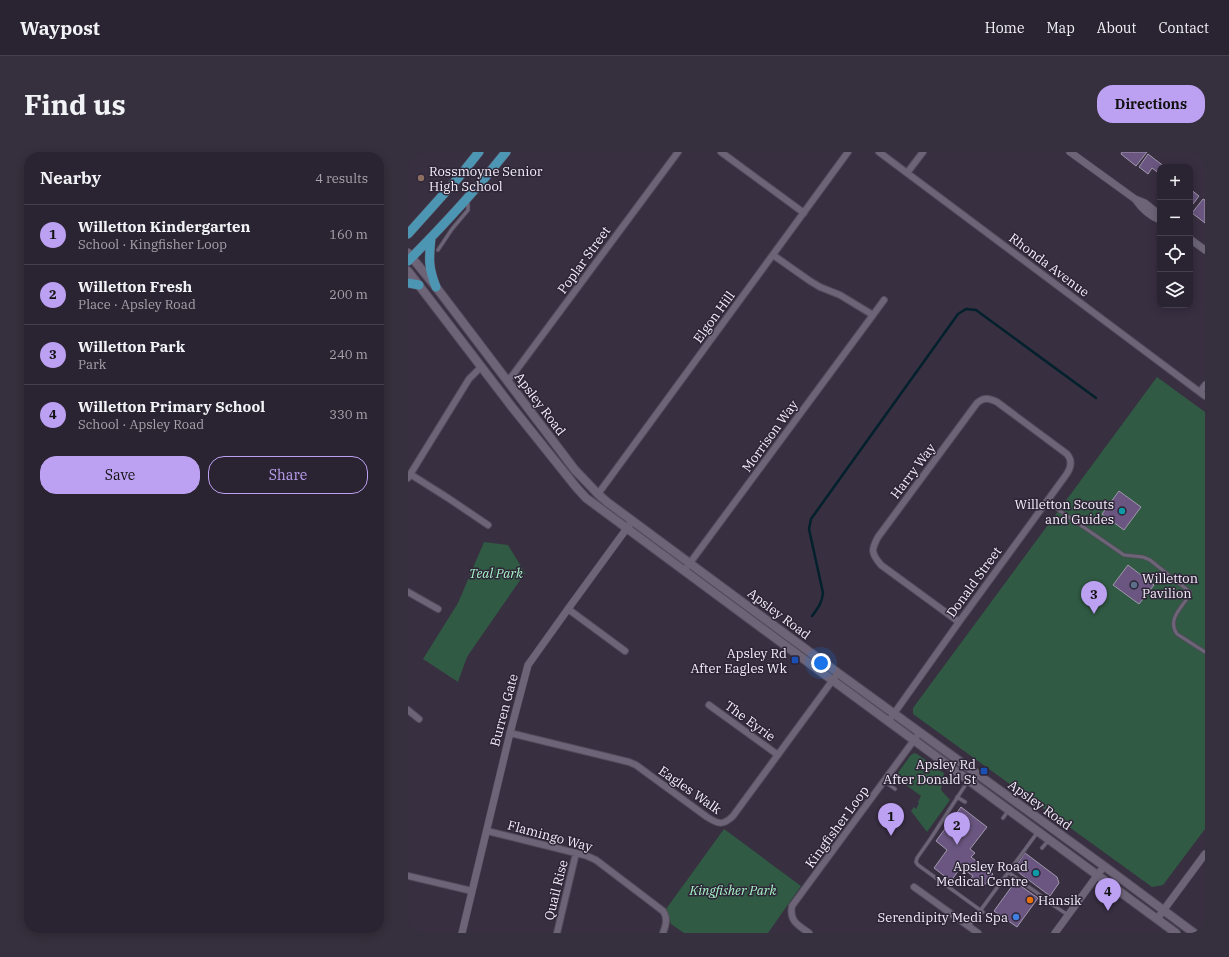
<!DOCTYPE html>
<html lang="en">
<head>
<meta charset="utf-8">
<style>
  :root { --surface:#2a2331; --page:#362f3d; --text:#f1f3f6; --muted:#a5a4ab; --line:#46404d; --accent:#bca0f2 }
  body { margin:0; font-family:"IBM Plex Serif",serif; background:var(--page); color:var(--text) }
  .controls { position:absolute; right:12px; top:12px; display:grid; overflow:hidden; border-radius:8px; box-shadow:0 2px 10px #0003 }
  .controls button { width:36px; height:36px; display:grid; place-items:center; padding:0; border:0; border-bottom:1px solid var(--line); background:var(--surface); color:var(--text); font:20px sans-serif }
  .you { position:absolute; left:413px; top:511px; width:14px; height:14px; margin:-10px; border:3px solid #fff; border-radius:50%; background:#1a73e8; box-shadow:0 0 0 6px #1a73e833 }
  .badge { display:grid; place-items:center; width:26px; height:26px; border-radius:50%; background:var(--accent); color:#111; font-size:13px; font-weight:700 }
  .pin { position:absolute; translate:-50% -33px; filter:drop-shadow(0 1px 2px #0008) }
  .pin::after { content:''; position:absolute; top:21px; width:14px; height:12px; background:inherit; clip-path:polygon(0 0,100% 0,50% 100%) }
  .list { margin:0; padding:0; list-style:none }
  h2 { display:flex; justify-content:space-between; align-items:center; height:52px; margin:0; padding:0 16px; font-size:17px }
  h2 small { font-size:13px; font-weight:400; color:var(--muted) }
  .list li { display:grid; grid-template-columns:26px 1fr auto; gap:12px; align-items:center; box-sizing:border-box; height:60px; padding:0 16px; border-top:1px solid var(--line) }
  .list b { display:block; font-size:15px; white-space:nowrap }
  .list p { margin:0; font-size:13px; white-space:nowrap; color:var(--muted) }
  .list em { font-size:13px; font-style:normal; color:var(--muted) }
  .actions { display:flex; gap:8px; padding:12px 16px }
  .actions a { flex:1; padding:9px 0; border:1px solid var(--accent); border-radius:16px; text-align:center; font-size:14px; color:var(--accent) }
  .actions .main { background:var(--accent); color:#111 }
  .icon { flex:none; width:22px; height:22px; fill:none; stroke:currentColor; stroke-width:2; stroke-linecap:round; stroke-linejoin:round }
  .map { position:relative; flex:none; width:797px; height:781px; overflow:hidden; border-radius:16px }
  header { display:flex; align-items:center; gap:24px; box-sizing:border-box; height:56px; padding:0 20px; background:var(--surface); border-bottom:1px solid var(--line) }
  header strong { font-size:19px }
  nav { display:flex; gap:22px; margin-inline-start:auto; font-size:14px }
  .intro { display:flex; align-items:center; justify-content:space-between; box-sizing:border-box; height:96px; padding:0 24px }
  h1 { margin:0; font-size:28px }
  .button { padding:10px 18px; border-radius:16px; background:var(--accent); color:#111; font-size:14px; font-weight:700 }
  main { display:flex; gap:24px; padding:0 24px }
  aside { flex:1; background:var(--surface); border-radius:16px; box-shadow:0 2px 10px #0003 }
  .map>svg:first-child { display:block }
  .green { fill:#305a43 }
  .lines { fill:none; stroke-linecap:round; stroke-linejoin:round }
  .stream { stroke:#03202d; stroke-width:2.5 }
  .building { fill:#6a5680; stroke:#a198ad }
  .service-casing { stroke:#524b5a; stroke-width:4.5 }
  .minor-casing { stroke:#524b5a; stroke-width:8 }
  .tertiary-casing { stroke:#524b5a; stroke-width:8 }
  .secondary-casing { stroke:#524b5a; stroke-width:10 }
  .primary-casing { stroke:#524b5a; stroke-width:10 }
  .service { stroke:#6d6478; stroke-width:3 }
  .minor { stroke:#6d6478; stroke-width:6 }
  .tertiary { stroke:#6d6478; stroke-width:7 }
  .secondary { stroke:#6d6478; stroke-width:8 }
  .primary { stroke:#4d96b3; stroke-width:9 }
  .education-dot { fill:#8d6e63; stroke:#2e2537; stroke-width:1.5 }
  .culture-dot { fill:#0f9aa8; stroke:#2e2537; stroke-width:1.5 }
  .service-dot { fill:#5c6f8a; stroke:#2e2537; stroke-width:1.5 }
  .transit-dot { fill:#1a4fb4; stroke:#2e2537; stroke-width:1.5 }
  .food-dot { fill:#e8710a; stroke:#2e2537; stroke-width:1.5 }
  .shop-dot { fill:#3f7fe0; stroke:#2e2537; stroke-width:1.5 }
  .labels { text-anchor:middle; dominant-baseline:central; stroke-width:3; stroke-linejoin:round; paint-order:stroke }
  .poi-label { font-size:13px; fill:#f4effa; stroke:#2e2537; text-anchor:end }
  .street-label { font-size:13px; fill:#f4effa; stroke:#2e2537 }
  .park-label { font-size:13px; font-style:italic; fill:#a7f6c8; stroke:#2e2537 }
</style>
</head>
<body>
<header>
<strong>Waypost</strong>
<nav><a>Home</a><a>Map</a><a>About</a><a>Contact</a></nav>
</header>
<div class="intro"><h1>Find us</h1><a class="button">Directions</a></div>
<main>
<aside>
<h2>Nearby<small>4 results</small></h2>
<ul class="list">
<li><span class="badge">1</span><div><b>Willetton Kindergarten</b><p>School · Kingfisher Loop</p></div><em>160 m</em></li>
<li><span class="badge">2</span><div><b>Willetton Fresh</b><p>Place · Apsley Road</p></div><em>200 m</em></li>
<li><span class="badge">3</span><div><b>Willetton Park</b><p>Park</p></div><em>240 m</em></li>
<li><span class="badge">4</span><div><b>Willetton Primary School</b><p>School · Apsley Road</p></div><em>330 m</em></li>
</ul>
<div class="actions"><a class="main">Save</a><a>Share</a></div>
</aside>
<div class="map">
<svg width="797" height="781" viewBox="0 0 797 781">
  <rect width="100%" height="100%" fill="#382f41"/>
  <path class="green" d="M 749,225 L 797,260 L 797,677 L 755,733 L 744,735 L 505,562 L 505,556 Z
    M 76,390 L 100,393 L 117,421 L 63,499 L 59,505 L 50,530 L 15,507 L 50,451 Z
    M 506,601 L 509,602 L 536,621 L 533,638 L 542,648 L 519,680 L 503,659 L 506,655 L 508,657 L 511,651 L 510,650 L 513,644 L 487,625 L 502,604 Z
    M 316,677 L 393,734 L 360,781 L 276,781 L 263,772 L 258,757 Z"/>
  <g class="lines">
    <path class="stream" d="M 404,464 C 410,456 414,451 415,441 L 401,377 L 403,367 L 550,162 L 558,157 L 568,158 L 688,246"/>
  </g>
  <path class="building" d="M 714,0 L 739,0 L 728,14 L 713,2 Z
    M 740,2 L 757,15 L 752,15 L 752,22 L 744,16 L 740,22 L 731,15 Z
    M 782,37 L 791,44 L 785,52 L 782,50 Z
    M 795,47 L 797,48 L 797,71 L 784,61 Z
    M 711,339 L 733,355 L 716,378 L 694,362 Z
    M 720,413 L 746,433 L 731,452 L 705,433 Z
    M 553,655 L 579,675 L 562,697 L 567,701 L 563,705 L 585,722 L 575,735 L 563,726 L 565,724 L 553,715 L 543,729 L 526,716 L 539,698 L 528,689 Z
    M 617,701 L 649,725 L 651,731 L 642,744 L 606,717 Z
    M 607,730 L 630,746 L 609,775 L 586,759 Z"/>
  <g class="lines">
    <defs>
      <path id="service" d="M 30,98 L 44,77 L 60,58 L 60,52 L 58,50
        M 639,350 L 716,403 L 735,405 L 742,408 L 782,440 L 781,444 C 773,456 759,468 769,482 L 797,500
        M 476,629 L 487,637
        M 560,629 L 523,686 L 509,706 L 508,710 L 510,713 L 575,760
        M 549,645 L 557,650
        M 595,666 L 600,659
        M 634,696 L 640,689
        M 600,720 L 639,748
        M 645,753 L 660,763
        M 561,774 L 629,681"/>
      <path id="minor" d="M 313,0 L 396,61
        M 471,0 L 797,244
        M 499,21 L 515,0
        M 465,163 L 476,148
        M 99,228 L 104,224 L 270,0
        M 792,240 L 797,233
        M 2,322 L 40,346 L 80,373
        M 0,326 L 61,227 L 73,215
        M 190,342 L 440,0
        M 276,419 L 465,163 L 432,143 L 412,135 L 402,129 L 365,103
        M 0,440 L 30,457
        M 160,457 L 217,499
        M 301,553 L 370,603
        M 0,558 L 11,567
        M 480,570 L 551,470 L 658,323 C 663,316 665,309 659,302 L 589,250 C 581,246 576,245 569,251 L 470,385 C 463,398 463,401 473,413 L 551,470
        M 102,581 L 221,610 L 228,613 L 299,665 C 310,672 315,674 325,664 L 427,525
        M 79,679 L 168,701 L 179,704 L 188,708 L 255,759 C 260,766 258,773 255,781
        M 0,724 L 64,739
        M 506,735 L 570,781
        M 149,781 L 168,701
        M 401,781 C 390,773 381,769 384,754 L 512,580"/>
      <path id="tertiary" d="M 662,0 L 727,47 L 737,51 L 752,63
        M 727,47 C 734,57 741,64 752,68
        M 782,87 L 797,98
        M 749,767 L 797,702
        M 54,781 L 102,581 L 120,513 L 160,457 L 222,372
        M 647,781 L 696,714"/>
      <path id="secondary" d="M 0,101 L 28,135 L 167,318 L 190,342 L 199,350 L 430,521 L 696,714 L 786,781
        M 0,119 L 104,255 L 168,335 L 178,346 L 378,494 L 768,781"/>
      <path id="primary" d="M 0,82 L 51,25 L 71,0
        M 23,86 C 21,106 20,115 28,135
        M 0,109 C 34,75 68,38 98,0
        M 0,131 L 11,133"/>
    </defs>
    <use href="#service" class="service-casing"/>
    <use href="#minor" class="minor-casing"/>
    <use href="#tertiary" class="tertiary-casing"/>
    <use href="#secondary" class="secondary-casing"/>
    <use href="#primary" class="primary-casing"/>
    <use href="#service" class="service"/>
    <use href="#minor" class="minor"/>
    <use href="#tertiary" class="tertiary"/>
    <use href="#secondary" class="secondary"/>
    <use href="#primary" class="primary"/>
  </g>
  <circle class="education-dot" cx="13" cy="26" r="4"/>
  <g class="culture-dot">
    <circle cx="714" cy="359" r="4"/>
    <circle cx="628" cy="721" r="4"/>
  </g>
  <circle class="service-dot" cx="726" cy="433" r="4"/>
  <g class="transit-dot">
    <rect x="383" y="504" width="8" height="8" rx="2"/>
    <rect x="572" y="615" width="8" height="8" rx="2"/>
  </g>
  <circle class="food-dot" cx="622" cy="748" r="4"/>
  <circle class="shop-dot" cx="608" cy="765" r="4"/>
  <g class="labels">
    <g class="poi-label">
      <text x="21" y="19" text-anchor="start">Rossmoyne Senior<tspan x="21" dy="15">High School</tspan></text>
      <text x="706" y="352">Willetton Scouts<tspan x="706" dy="15">and Guides</tspan></text>
      <text x="734" y="426" text-anchor="start">Willetton<tspan x="734" dy="15">Pavilion</tspan></text>
      <text x="379" y="501">Apsley Rd<tspan x="379" dy="15">After Eagles Wk</tspan></text>
      <text x="568" y="612">Apsley Rd<tspan x="568" dy="15">After Donald St</tspan></text>
      <text x="620" y="714">Apsley Road<tspan x="620" dy="15">Medical Centre</tspan></text>
      <text x="630" y="748" text-anchor="start">Hansik</text>
      <text x="600" y="765">Serendipity Medi Spa</text>
    </g>
    <g class="street-label">
      <text transform="translate(176 108) rotate(-54)">Poplar Street</text>
      <text transform="translate(641 113) rotate(37)">Rhonda Avenue</text>
      <text transform="translate(306 165) rotate(-54)">Elgon Hill</text>
      <text transform="translate(132 252) rotate(53)">Apsley Road</text>
      <text transform="translate(362 284) rotate(-54)">Morrison Way</text>
      <text transform="translate(505 319) rotate(-53)">Harry Way</text>
      <text transform="translate(566 430) rotate(-54)">Donald Street</text>
      <text transform="translate(371 462) rotate(37)">Apsley Road</text>
      <text transform="translate(96 558) rotate(-75)">Burren Gate</text>
      <text transform="translate(342 569) rotate(36)">The Eyrie</text>
      <text transform="translate(282 638) rotate(35)">Eagles Walk</text>
      <text transform="translate(632 653) rotate(36)">Apsley Road</text>
      <text transform="translate(429 675) rotate(-54)">Kingfisher Loop</text>
      <text transform="translate(142 684) rotate(15)">Flamingo Way</text>
      <text transform="translate(148 738) rotate(-76)">Quail Rise</text>
    </g>
    <g class="park-label">
      <text x="88" y="421">Teal Park</text>
      <text x="325" y="738">Kingfisher Park</text>
    </g>
  </g>
</svg>
<div class="controls">
<button>+</button>
<button>−</button>
<button><svg class="icon" aria-label="locate" viewBox="0 0 24 24"><circle cx="12" cy="12" r="6"/><path d="M12 2v4M12 18v4M2 12h4M18 12h4"/></svg></button>
<button><svg class="icon" aria-label="layers" viewBox="0 0 24 24"><path d="M12 4l9 5-9 5-9-5zM3 14l9 5 9-5"/></svg></button>
</div>
<div class="you"></div>
<div class="pin badge" style="left:483px;top:684px">1</div>
<div class="pin badge" style="left:549px;top:693px">2</div>
<div class="pin badge" style="left:686px;top:462px">3</div>
<div class="pin badge" style="left:700px;top:759px">4</div>
</div>
</main>
</body>
</html>
